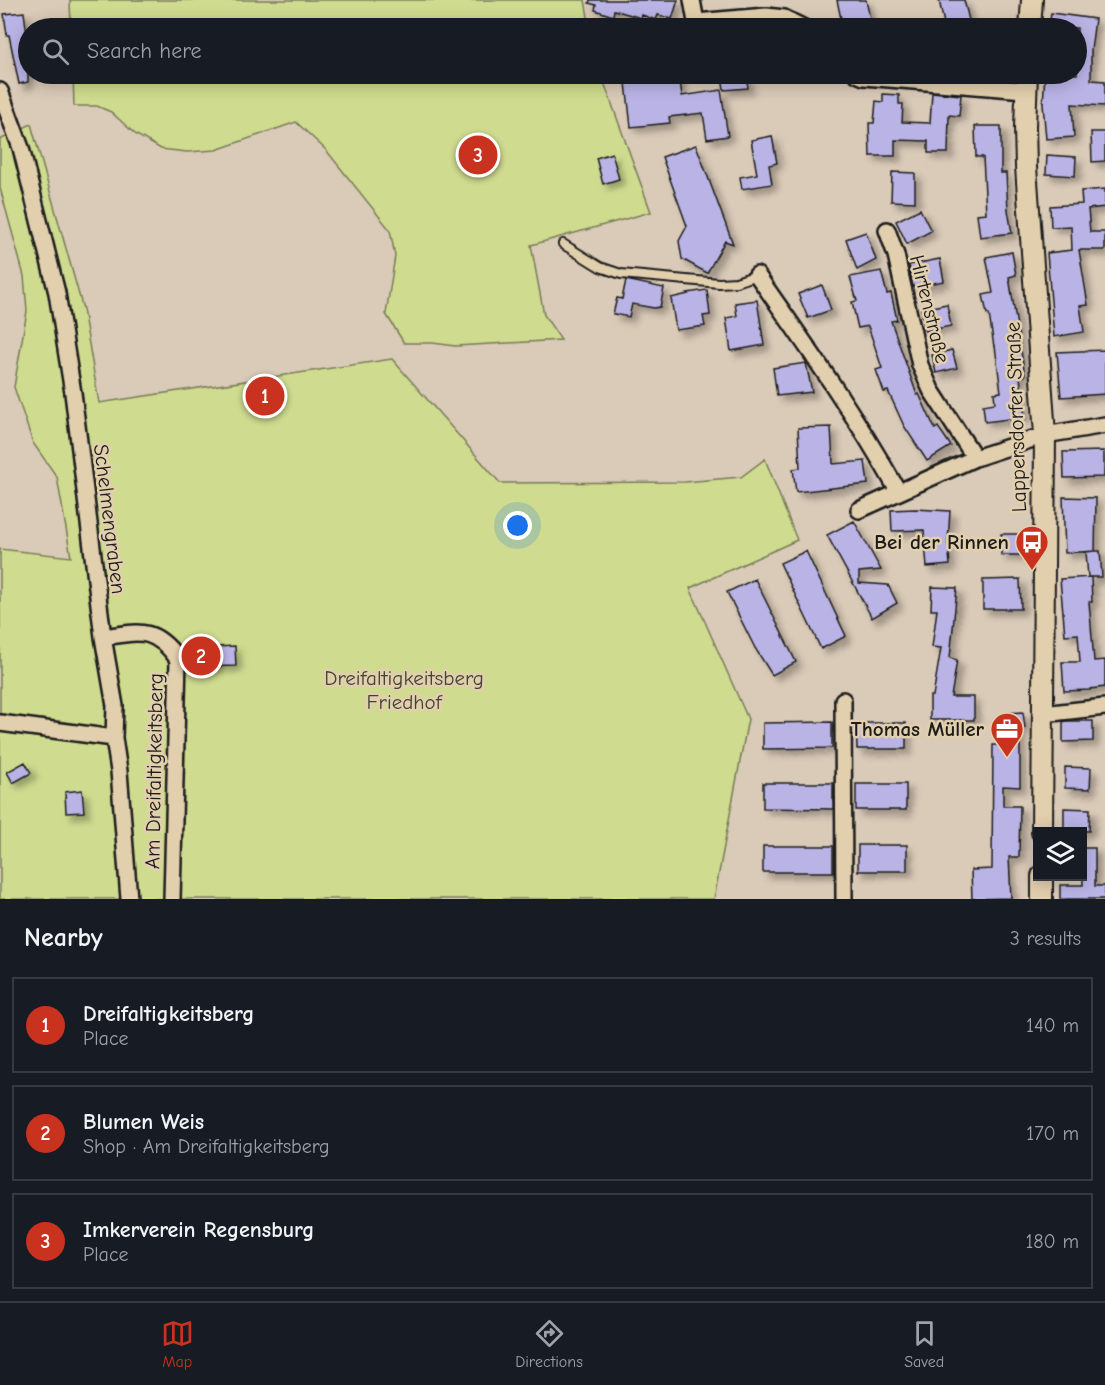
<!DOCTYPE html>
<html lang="en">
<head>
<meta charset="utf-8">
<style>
  :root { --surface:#171b24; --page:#242831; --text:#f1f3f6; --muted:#9ea1a6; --line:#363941; --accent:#c8321e }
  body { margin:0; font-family:"Comic Neue",sans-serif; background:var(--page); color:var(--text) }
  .controls { position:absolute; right:18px; bottom:18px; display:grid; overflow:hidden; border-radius:0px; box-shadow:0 3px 15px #0003 }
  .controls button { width:54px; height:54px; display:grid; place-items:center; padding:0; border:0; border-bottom:2px solid var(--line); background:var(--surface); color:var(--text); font:30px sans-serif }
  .you { position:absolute; left:518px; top:526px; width:21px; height:21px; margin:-15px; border:4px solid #fff; border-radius:50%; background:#1a73e8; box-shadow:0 0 0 9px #1a73e833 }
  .badge { display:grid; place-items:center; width:39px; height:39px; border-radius:50%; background:var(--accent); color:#fff; font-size:20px; font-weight:700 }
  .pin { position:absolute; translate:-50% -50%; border:3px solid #fff; box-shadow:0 2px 6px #0006 }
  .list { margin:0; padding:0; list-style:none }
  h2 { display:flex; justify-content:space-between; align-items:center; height:78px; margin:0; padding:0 24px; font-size:26px }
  h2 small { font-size:20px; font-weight:400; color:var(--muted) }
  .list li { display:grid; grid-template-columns:39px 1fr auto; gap:18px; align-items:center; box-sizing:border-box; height:96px; margin:0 12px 12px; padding:0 12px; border:2px solid var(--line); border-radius:0px }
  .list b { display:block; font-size:22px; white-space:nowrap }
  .list p { margin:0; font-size:20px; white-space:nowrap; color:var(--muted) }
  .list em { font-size:20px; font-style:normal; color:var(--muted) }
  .icon { flex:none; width:33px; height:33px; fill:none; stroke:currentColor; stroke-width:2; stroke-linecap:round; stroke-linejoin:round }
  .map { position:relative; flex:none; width:1105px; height:899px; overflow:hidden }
  .search { position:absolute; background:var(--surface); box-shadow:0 3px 15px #0003; left:18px; right:18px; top:18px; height:66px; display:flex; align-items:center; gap:15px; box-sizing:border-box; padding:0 21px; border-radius:33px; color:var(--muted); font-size:22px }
  .sheet { height:402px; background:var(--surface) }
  nav { display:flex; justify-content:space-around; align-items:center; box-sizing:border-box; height:84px; border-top:2px solid var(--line); background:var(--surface); font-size:16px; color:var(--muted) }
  nav a { display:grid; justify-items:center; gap:3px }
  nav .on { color:var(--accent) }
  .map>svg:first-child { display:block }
  .green { fill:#cfdb8f; stroke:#767c56; stroke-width:1.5 }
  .building { fill:#bab4e6; stroke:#1c1c1c; stroke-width:1.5; filter:url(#shadow) }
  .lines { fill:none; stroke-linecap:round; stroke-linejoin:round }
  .service-casing { stroke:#1c1c1c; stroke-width:12 }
  .minor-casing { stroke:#1c1c1c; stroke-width:20 }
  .tertiary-casing { stroke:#1c1c1c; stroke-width:24 }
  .service { stroke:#e2cfad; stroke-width:8 }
  .minor { stroke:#e2cfad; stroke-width:15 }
  .tertiary { stroke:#e2cfad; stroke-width:20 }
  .labels { text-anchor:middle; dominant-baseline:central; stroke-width:5; stroke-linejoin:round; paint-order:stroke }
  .street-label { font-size:21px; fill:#1c1c1c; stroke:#e2cfad }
  .poi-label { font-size:21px; font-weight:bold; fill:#1c1c1c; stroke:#e2cfad; text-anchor:end }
  .park-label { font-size:21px; fill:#404233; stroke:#e2cfad }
</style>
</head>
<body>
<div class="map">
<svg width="1105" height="899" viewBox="0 0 1105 899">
  <defs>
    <filter id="shadow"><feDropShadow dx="5.5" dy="5.5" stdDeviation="3" flood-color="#0004"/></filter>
  </defs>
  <rect width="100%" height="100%" fill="#dacab8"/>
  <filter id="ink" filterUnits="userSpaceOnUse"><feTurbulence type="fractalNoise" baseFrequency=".0167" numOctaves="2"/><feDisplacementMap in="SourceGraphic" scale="12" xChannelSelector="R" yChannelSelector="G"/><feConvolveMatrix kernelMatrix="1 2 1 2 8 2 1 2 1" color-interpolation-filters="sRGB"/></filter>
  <g filter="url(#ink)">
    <path class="green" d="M 70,0 L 585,0 L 590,28 L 71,28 Z
      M 73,74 L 601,74 L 651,212 L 531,245 L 544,315 L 561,340 L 455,346 L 433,343 L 404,343 L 386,314 L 395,256 L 390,230 L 326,150 L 296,122 L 216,150 L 187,152 L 161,149 L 135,134 L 111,112 L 97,106 L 74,106 Z
      M 31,124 L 83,309 L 99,403 L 392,359 L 500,483 L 685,482 L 741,477 L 765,459 L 797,540 L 690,588 L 748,719 L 714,899 L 0,899 L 0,549 L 71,557 L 57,477 L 33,443 L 14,387 L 27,311 L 24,276 L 0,188 L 0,140 Z"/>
    <path class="building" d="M 590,0 L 678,0 L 672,19 L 658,15 L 656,20 L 642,15 L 641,18 L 614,10 L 613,16 L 595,10 L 596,5 L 589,3 Z
      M 837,0 L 866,0 L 872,28 L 843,28 Z
      M 939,0 L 964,0 L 971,28 L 945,28 Z
      M 24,12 L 28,43 L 28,82 L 19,84 L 9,35 L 7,35 L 4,14 Z
      M 1051,13 L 1095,19 L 1091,50 L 1091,80 L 1105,81 L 1105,106 L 1072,104 L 1074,137 L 1046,139 L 1043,104 L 1045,74 L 1077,74 L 1077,28 L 1049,28 Z
      M 625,74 L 679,74 L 682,96 L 721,90 L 728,136 L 707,139 L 703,113 L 669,117 L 670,123 L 631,127 Z
      M 722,74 L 746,74 L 748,88 L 724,90 Z
      M 932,92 L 961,95 L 959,116 L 949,115 L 948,153 L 928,153 L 928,141 L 895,140 L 895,156 L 870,156 L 869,123 L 874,123 L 876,101 L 883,102 L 883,94 L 899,95 L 899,104 L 903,104 L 902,122 L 930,123 Z
      M 975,126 L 1001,126 L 1001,173 L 1006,173 L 1008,210 L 1012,233 L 980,237 L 977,214 L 986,213 L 983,157 L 976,157 Z
      M 1091,132 L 1105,132 L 1105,161 L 1092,162 Z
      M 772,136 L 777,163 L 769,165 L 772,184 L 742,189 L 740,177 L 757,174 L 751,140 Z
      M 478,142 L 481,149 L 488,146 L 494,160 L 471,170 L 462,149 Z
      M 696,145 L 733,244 L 725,241 L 707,273 L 682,259 L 679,241 L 687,226 L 662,157 Z
      M 612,153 L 619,179 L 603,184 L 596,158 Z
      M 1047,155 L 1076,157 L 1075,176 L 1046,174 Z
      M 892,172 L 915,173 L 915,202 L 891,201 Z
      M 1105,189 L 1105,207 L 1088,209 L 1090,232 L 1105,232 L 1105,250 L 1079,250 L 1088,305 L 1080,306 L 1084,332 L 1054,337 L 1047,253 L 1072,250 L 1071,226 L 1051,227 L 1050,206 L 1082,204 L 1081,191 Z
      M 920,209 L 931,231 L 907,244 L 896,221 Z
      M 866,232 L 876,260 L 857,270 L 846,239 Z
      M 1012,252 L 1016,275 L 1009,277 L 1025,376 L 1020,377 L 1025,417 L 985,422 L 983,405 L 995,403 L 994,393 L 1001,392 L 995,346 L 994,347 L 989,314 L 987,314 L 983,295 L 993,293 L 986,257 Z
      M 940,259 L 944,281 L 913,287 L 909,265 Z
      M 881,271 L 887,294 L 891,293 L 897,320 L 891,321 L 917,395 L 919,394 L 935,429 L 938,427 L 951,446 L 927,461 L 904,426 L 888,391 L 884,392 L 876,370 L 882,368 L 868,326 L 858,328 L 852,302 L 857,301 L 850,277 Z
      M 626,280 L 664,288 L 660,307 L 654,308 L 632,304 L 629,317 L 613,314 L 617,298 L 622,299 Z
      M 822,285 L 831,310 L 808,318 L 798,294 Z
      M 707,290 L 710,315 L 703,316 L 705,326 L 676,330 L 671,298 L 688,294 L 687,293 Z
      M 757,300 L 764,345 L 731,351 L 726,318 L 737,316 L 735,303 Z
      M 947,304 L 951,326 L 925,331 L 921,309 Z
      M 952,350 L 957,368 L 936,373 L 932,355 Z
      M 1105,350 L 1105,394 L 1061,397 L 1057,352 Z
      M 806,363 L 812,392 L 777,396 L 773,368 Z
      M 831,427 L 833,464 L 865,461 L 868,484 L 796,492 L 793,469 L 800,468 L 798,428 Z
      M 1104,451 L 1104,477 L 1064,478 L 1063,452 Z
      M 1063,497 L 1096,498 L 1095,551 L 1100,551 L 1102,577 L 1088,577 L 1086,552 L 1095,551 L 1065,553 Z
      M 915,509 L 950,511 L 948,542 L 950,565 L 927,567 L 924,530 L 892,531 L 891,510 Z
      M 854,521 L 881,570 L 859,572 L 859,583 L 888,585 L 897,603 L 872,618 L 827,535 Z
      M 1001,534 L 1023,534 L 1023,555 L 1001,555 Z
      M 806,551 L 846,636 L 821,649 L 780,563 Z
      M 1091,577 L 1092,602 L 1089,602 L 1094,661 L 1105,660 L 1105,687 L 1090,689 L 1090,690 L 1064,691 L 1062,662 L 1080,662 L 1078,634 L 1065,635 L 1060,579 Z
      M 755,579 L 796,662 L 772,675 L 755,648 L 727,592 Z
      M 1020,579 L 1021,609 L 983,609 L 983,580 Z
      M 932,587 L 957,588 L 950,658 L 957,660 L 951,697 L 974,697 L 974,720 L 930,720 L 930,696 L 933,696 L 941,648 L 932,647 L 937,610 L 931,610 Z
      M 235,646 L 236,666 L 197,667 L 196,648 Z
      M 1023,712 L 1025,728 L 1020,728 L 1020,787 L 1003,786 L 1003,806 L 1020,806 L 1019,857 L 1009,857 L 1011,898 L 972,899 L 971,870 L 992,869 L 993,745 L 1009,745 L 1006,713 Z
      M 1066,721 L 1093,721 L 1093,741 L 1063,742 L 1063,722 Z
      M 832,722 L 832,748 L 763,749 L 763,723 Z
      M 856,723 L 906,723 L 906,749 L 857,749 Z
      M 25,762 L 31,773 L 13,783 L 7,772 Z
      M 1065,767 L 1091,768 L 1090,789 L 1065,788 Z
      M 763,783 L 833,783 L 833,809 L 763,808 Z
      M 856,784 L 906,784 L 906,810 L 856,810 Z
      M 82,790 L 84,812 L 66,813 L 65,792 Z
      M 1064,808 L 1090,809 L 1089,831 L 1064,830 Z
      M 858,845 L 907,845 L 907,871 L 858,871 Z
      M 763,846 L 833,846 L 833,872 L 763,872 Z
      M 1083,848 L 1095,848 L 1095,886 L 1105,886 L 1105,899 L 1060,899 L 1060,885 L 1083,885 Z"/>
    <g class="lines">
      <defs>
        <path id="service" d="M 563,244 L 600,267 L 621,274 L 719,283 L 736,282 L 757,275"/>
        <path id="minor" d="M 692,0 L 696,22 L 766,16 L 784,18 L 804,28
          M 857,74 L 864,77 L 1025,90
          M 0,91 L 21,148 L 57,293 L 73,393 L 103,637 L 115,706 L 114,738 L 119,771 L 129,899
          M 887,230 L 896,255 L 920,365 L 931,390 L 975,458
          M 757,275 C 807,346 856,416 898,491
          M 859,510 L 975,458 L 1045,435 L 1105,425
          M 103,637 C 139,632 154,626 178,659 L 172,899
          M 843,700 L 844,899
          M 1043,714 L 1105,707
          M 0,723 L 114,738"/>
        <path id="tertiary" d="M 1030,28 L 1032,0
          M 1027,74 L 1025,127 L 1026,167 L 1045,435 L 1042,832
          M 1042,899 L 1042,876"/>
      </defs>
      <use href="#service" class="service-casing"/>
      <use href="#minor" class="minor-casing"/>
      <use href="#tertiary" class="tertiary-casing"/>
      <use href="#service" class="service"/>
      <use href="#minor" class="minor"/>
      <use href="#tertiary" class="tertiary"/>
    </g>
  </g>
  <defs>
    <symbol id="bus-pin" viewBox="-11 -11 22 30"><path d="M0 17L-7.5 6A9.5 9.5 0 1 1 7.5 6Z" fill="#c8321e" stroke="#e2cfad"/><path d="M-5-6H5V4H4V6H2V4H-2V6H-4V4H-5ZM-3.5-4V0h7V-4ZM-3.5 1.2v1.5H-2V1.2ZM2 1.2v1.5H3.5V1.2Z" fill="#fff"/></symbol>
    <symbol id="office-pin" viewBox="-11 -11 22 30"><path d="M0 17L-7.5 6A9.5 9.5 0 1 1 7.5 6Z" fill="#c8321e" stroke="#e2cfad"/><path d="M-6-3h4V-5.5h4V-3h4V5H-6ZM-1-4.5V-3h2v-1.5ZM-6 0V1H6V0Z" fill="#fff"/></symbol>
  </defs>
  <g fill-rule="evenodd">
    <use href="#bus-pin" x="1013" y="523" width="38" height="52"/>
    <use href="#office-pin" x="988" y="710" width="38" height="52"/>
  </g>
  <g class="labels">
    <g class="street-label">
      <text transform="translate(930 309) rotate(76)">Hirtenstraße</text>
      <text transform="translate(1016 417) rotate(-92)">Lappersdorfer Straße</text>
      <text transform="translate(110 519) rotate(83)">Schelmengraben</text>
      <text transform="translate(154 771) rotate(-89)">Am Dreifaltigkeitsberg</text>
    </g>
    <g class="poi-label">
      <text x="1009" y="542">Bei der Rinnen</text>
      <text x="984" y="729">Thomas Müller</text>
    </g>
    <g class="park-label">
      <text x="404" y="678">Dreifaltigkeitsberg<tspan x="404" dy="24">Friedhof</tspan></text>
    </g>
  </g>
</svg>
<div class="controls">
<button><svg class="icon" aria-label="layers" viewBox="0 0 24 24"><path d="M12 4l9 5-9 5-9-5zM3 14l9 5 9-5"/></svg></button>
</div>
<div class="you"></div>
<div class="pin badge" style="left:265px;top:396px">1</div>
<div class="pin badge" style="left:201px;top:656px">2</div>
<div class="pin badge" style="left:478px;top:155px">3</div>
<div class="search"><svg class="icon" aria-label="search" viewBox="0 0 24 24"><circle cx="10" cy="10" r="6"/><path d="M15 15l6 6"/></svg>Search here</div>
</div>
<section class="sheet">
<h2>Nearby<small>3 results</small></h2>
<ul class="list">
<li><span class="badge">1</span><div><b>Dreifaltigkeitsberg</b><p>Place</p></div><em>140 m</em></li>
<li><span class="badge">2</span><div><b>Blumen Weis</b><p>Shop · Am Dreifaltigkeitsberg</p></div><em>170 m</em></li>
<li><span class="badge">3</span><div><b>Imkerverein Regensburg</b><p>Place</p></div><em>180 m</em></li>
</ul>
</section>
<nav>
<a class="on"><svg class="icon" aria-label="map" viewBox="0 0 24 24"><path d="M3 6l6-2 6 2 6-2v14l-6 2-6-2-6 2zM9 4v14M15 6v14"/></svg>Map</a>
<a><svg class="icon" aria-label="directions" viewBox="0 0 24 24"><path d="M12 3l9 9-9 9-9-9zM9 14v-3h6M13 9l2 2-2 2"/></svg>Directions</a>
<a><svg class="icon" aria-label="saved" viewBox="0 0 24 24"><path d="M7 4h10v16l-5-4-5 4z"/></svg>Saved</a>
</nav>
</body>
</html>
